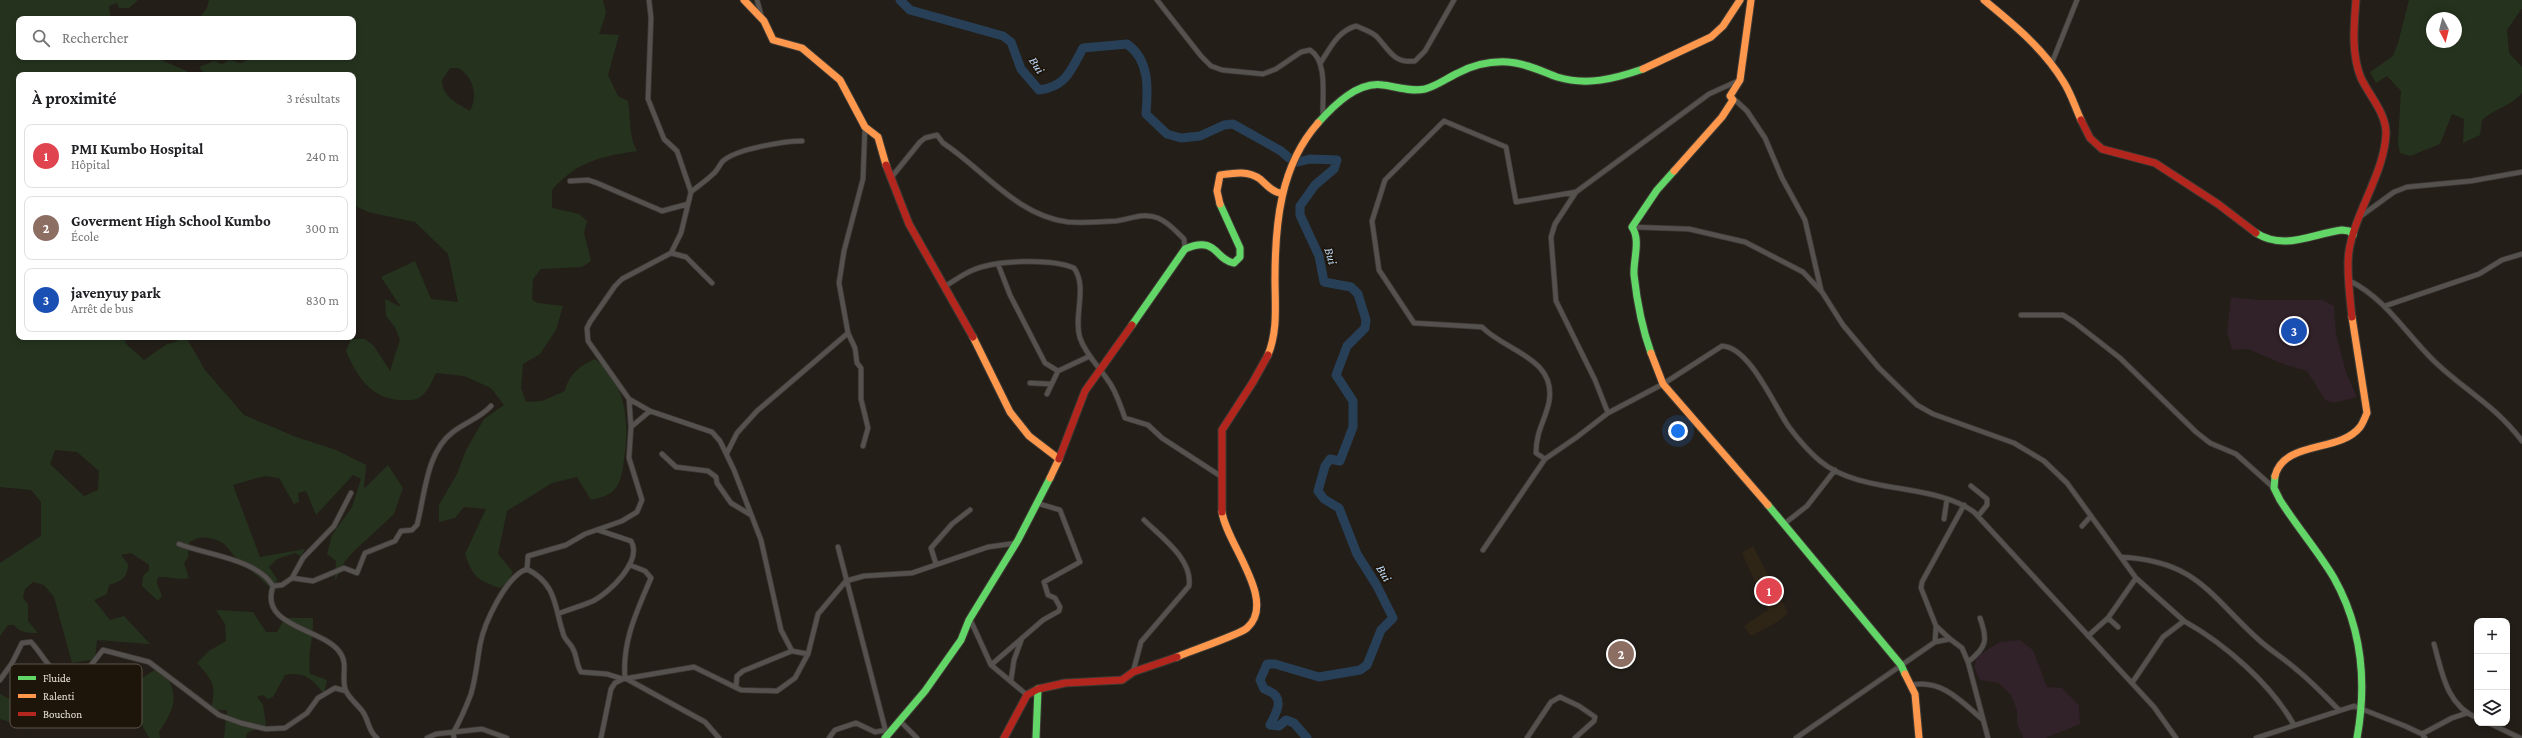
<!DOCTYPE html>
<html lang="fr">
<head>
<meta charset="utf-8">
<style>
  :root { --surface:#fff; --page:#f6f6f6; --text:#202124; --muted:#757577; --line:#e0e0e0; --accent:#5b5958 }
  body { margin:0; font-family:"Crimson Pro",serif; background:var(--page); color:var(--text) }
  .controls { position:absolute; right:12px; bottom:12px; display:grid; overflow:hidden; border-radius:8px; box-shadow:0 2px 6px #0003 }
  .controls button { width:36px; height:36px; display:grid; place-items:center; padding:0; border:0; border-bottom:1px solid var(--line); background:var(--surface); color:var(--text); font:20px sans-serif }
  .compass { position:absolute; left:2426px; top:12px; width:36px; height:36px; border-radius:50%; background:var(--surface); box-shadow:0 2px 6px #0003; rotate:173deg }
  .you { position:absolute; left:1678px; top:431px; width:14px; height:14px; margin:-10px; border:3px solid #fff; border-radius:50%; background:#1a73e8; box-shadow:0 0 0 6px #1a73e833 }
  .badge { display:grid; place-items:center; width:26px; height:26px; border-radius:50%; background:var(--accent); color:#fff; font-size:13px; font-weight:700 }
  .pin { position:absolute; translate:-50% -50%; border:2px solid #fff; box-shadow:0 1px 4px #0006 }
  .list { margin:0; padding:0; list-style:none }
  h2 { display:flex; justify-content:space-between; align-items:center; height:52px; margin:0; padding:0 16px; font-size:17px }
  h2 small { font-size:13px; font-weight:400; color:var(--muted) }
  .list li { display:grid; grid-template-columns:26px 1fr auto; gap:12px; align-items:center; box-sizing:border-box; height:64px; margin:0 8px 8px; padding:0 8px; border:1px solid var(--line); border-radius:8px }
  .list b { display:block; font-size:15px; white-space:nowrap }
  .list p { margin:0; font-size:13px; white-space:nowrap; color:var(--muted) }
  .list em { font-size:13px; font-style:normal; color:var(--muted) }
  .icon { flex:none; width:22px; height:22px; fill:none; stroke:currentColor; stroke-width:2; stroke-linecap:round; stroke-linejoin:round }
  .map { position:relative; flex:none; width:2522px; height:738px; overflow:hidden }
  .search { position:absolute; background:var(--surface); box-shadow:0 2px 6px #0003; left:16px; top:16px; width:340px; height:44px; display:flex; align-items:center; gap:10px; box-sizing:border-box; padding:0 14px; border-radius:8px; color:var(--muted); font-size:15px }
  .panel { position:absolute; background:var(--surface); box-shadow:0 2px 6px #0003; left:16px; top:72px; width:340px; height:268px; border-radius:8px }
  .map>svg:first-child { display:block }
  .commercial { fill:#312128 }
  .medical { fill:#2f2517 }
  .green { fill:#25331e; fill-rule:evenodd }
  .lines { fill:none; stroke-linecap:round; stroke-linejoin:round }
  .river { stroke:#284057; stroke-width:9 }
  .street-casing { stroke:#3e3a34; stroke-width:6 }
  .fast-casing { stroke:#3e3a34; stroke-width:9 }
  .slow-casing { stroke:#3e3a34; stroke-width:9 }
  .jam-casing { stroke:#3e3a34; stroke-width:9 }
  .street { stroke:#54514f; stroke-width:4.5 }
  .fast { stroke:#63d668; stroke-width:7 }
  .slow { stroke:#ff974d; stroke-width:7 }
  .jam { stroke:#b3261e; stroke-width:7 }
  .labels { text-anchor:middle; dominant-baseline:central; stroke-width:3.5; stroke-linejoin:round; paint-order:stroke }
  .water-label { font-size:13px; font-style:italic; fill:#bfdcfa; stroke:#1e150a }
  .key { fill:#1e150a; stroke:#5b5349; stroke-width:1 }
  .key-label { font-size:11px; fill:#e9e3db }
</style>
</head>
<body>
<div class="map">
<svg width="2522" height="738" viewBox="0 0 2522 738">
  <rect width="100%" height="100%" fill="#231e18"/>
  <path class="commercial" d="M 2231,297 L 2259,300 L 2323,300 L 2334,306 L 2336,334 L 2346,372 L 2357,397 L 2334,403 L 2325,400 L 2307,371 L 2283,364 L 2248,349 L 2232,350 L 2227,332 Z
    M 2020,640 L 2033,650 L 2047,687 L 2062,688 L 2079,705 L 2080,724 L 2046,738 L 2023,738 L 2017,723 L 2017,710 L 2010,694 L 1998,683 L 1980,680 L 1974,667 L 1977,656 L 2000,642 Z"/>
  <path class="medical" d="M 1753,546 L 1788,613 L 1777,622 L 1751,636 L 1744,626 L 1768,610 L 1742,553 Z"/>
  <path class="green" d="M 0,0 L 138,0 L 129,8 L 119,8 L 117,3 L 109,6 L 111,19 L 19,19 L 19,57 L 155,57 L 195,75 L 19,75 L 19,337 L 123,337 L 127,345 L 144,360 L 167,344 L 178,341 L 178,337 L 186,337 L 205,370 L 244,415 L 296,437 L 336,450 L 366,465 L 364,489 L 388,465 L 403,488 L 394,514 L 354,551 L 345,561 L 335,581 L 336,561 L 327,554 L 332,535 L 352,507 L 361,479 L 353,475 L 316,515 L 306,491 L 298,493 L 299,502 L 294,504 L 279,478 L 264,476 L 233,485 L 260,557 L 305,549 L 301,556 L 295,553 L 277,559 L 269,567 L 277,579 L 275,594 C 264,579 249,570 236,558 C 231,553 227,545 221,542 C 210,537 198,535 189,543 L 188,557 L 184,563 L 189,578 C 178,581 169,576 158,577 L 157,583 L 162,596 L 158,601 L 142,586 L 143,576 L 149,570 L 149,565 L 131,553 L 121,555 L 128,564 C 128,578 121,581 109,585 L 107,594 L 94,600 L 110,620 L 124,616 L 150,644 L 97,640 L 95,659 L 72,663 L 54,597 L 44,585 L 33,582 L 25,589 L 23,598 L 28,604 L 28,621 L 38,633 C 29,633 20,633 14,625 L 8,625 L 0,636 L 0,563 L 41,536 L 41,502 L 31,490 L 0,487 ZM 55,450 L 77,452 L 99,471 L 98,490 L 84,496 L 50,464 Z
    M 209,0 L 603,0 L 606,13 L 599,34 L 619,35 L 608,75 L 618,96 L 628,101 C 631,117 628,136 637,151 C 599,157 578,161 552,190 L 552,208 L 579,214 L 587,221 L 584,233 L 591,261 L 582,267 L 541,269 L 533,279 L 532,300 L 538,303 L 563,306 L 556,330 L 540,354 L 523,364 L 521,388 L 526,402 L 542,401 L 565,391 C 568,375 581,365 595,359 C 626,382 630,423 624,459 C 623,469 621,484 613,491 C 608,496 598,498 591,500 L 577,477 L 552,483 L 507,511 L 498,554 L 513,572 L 509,580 L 500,588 C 477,580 473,577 465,554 L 486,509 L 464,507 L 455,518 L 439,522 L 439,505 L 457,474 L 466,450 L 484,419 L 504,405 L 491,388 L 464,376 L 436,373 C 432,381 427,394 419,398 C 414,401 406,400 400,400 C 370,398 357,376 346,351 L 351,339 L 365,339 L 374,346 L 390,371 L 400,340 L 395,327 L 386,316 L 385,299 L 401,307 L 381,277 L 415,261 L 431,299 L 458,302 L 448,254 L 415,222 L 368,212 L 353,205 L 353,75 L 200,75 L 204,73 L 199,67 L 214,61 L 222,64 L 230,60 L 240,63 L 255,57 L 353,57 L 353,19 L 198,19 L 207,8 ZM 450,68 L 459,68 C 474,78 478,96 470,111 C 457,103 442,97 442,80 Z
    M 2409,0 L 2522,0 L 2522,8 L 2507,30 L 2509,53 L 2522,67 L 2522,93 C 2508,108 2497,107 2482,120 L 2480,135 L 2463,143 L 2464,119 L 2452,114 L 2440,144 L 2410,156 L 2400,153 L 2398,143 L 2401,91 L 2387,76 L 2376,83 L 2370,72 L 2393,56 L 2398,43 ZM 2432,18 L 2456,18 L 2456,42 L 2432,42 Z
    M 216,610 L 253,612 L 266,632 L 277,632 L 285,618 L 313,618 C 314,637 307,655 310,674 L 327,680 L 324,694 C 313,680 305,671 285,675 L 273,697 L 268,699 L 263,695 L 257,697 L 263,705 L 266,725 L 247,733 L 246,738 L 224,738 L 227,710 L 211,710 C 216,684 214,682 197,663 L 209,651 L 226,641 L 225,624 Z
    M 158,668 C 182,690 175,709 159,732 L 160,738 L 149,738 L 142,725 L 142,678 Z
    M 0,694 L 13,701 L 23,702 L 26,697 L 37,721 L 32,729 L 0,719 Z"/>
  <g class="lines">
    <path class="river" d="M 900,0 L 910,10 L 1003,36 L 1011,42 L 1021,69 L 1039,90 C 1066,87 1071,70 1083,48 L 1127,44 C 1150,60 1148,89 1146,114 L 1167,134 L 1181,138 L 1200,136 L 1224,125 L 1233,124 L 1281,151 L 1289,158 L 1298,162 L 1310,159 L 1337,160 L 1334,169 L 1315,185 L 1300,206 L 1300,215 L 1319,256 L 1324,282 L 1351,287 L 1358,294 L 1366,320 L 1365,328 L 1347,346 L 1336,375 L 1353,401 L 1353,427 L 1340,461 L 1330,459 L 1325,466 L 1318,491 L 1324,499 L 1339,508 L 1357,554 L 1377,586 L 1393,618 L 1381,630 L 1367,665 L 1360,670 L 1319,677 L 1275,664 L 1267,664 L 1260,680 L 1264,689 C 1286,696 1278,710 1270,725 L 1279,726 L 1286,720 L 1294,723 L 1307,738"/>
    <defs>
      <path id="street" d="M 649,0 L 651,18 L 648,99 L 664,139 L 677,151 L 691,192 L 681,233 L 671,253 L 622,279 L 615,286 L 590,322 L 587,328 L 588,341 L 629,399 L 650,411 L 712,432 L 720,441 L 734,470 L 761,540 L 781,630 L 792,651 L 808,654
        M 757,0 L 762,18
        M 1157,0 L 1201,56 L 1211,66 L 1222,70 L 1263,74 L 1276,69 L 1301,52 L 1310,50 C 1328,61 1322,96 1323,115
        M 1321,62 C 1331,47 1338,31 1356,26 C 1363,29 1370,31 1376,36 C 1389,49 1393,64 1415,61 L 1425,51 L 1454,0
        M 2051,65 L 2077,0
        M 1740,80 L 1709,94 L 1576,192 L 1516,202 L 1506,147 L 1444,121 L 1385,180 L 1372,221 L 1379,270 L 1414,323 L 1482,327 C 1505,351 1557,358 1549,402 C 1545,421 1536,431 1536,453 L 1545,459 L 1577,437 L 1608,413 L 1663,384 L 1722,346 C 1750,347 1774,406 1789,427 C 1798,439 1808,451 1820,461 C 1861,495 1933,482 1974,512 L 2154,707 L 2176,738
        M 1732,97 L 1747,111 L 1765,138 L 1782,178 L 1805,220 L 1821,290
        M 890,179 L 920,142 L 925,138 L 937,135 L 943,143 C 983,169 1017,216 1068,222 C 1083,223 1101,222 1116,221 C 1131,219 1144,212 1158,218 C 1168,222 1177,232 1184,239 L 1185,249
        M 570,181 L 588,180 L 597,183 L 662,211 L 688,204
        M 691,192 C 698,186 706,181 713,174 C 717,171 719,166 722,162 C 734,149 785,141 802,141
        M 1576,192 L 1555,224 L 1551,237 L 1556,301 L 1595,380 L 1608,413
        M 2361,216 L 2394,192 L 2407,187 L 2471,181 L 2522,172
        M 1632,227 L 1689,229 L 1745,242 L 1803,272 L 1822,292 L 1843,325 L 1879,368 L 1917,405 L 1933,414 L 2014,443 L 2044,461 L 2067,483 L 2136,578 L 2184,621
        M 671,253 L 686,257 L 712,283
        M 998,264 L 1010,295 L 1045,363 L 1058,371 L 1090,356
        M 2350,281 C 2386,299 2406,334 2434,361 C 2464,390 2496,406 2522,441
        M 944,287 C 954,281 963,274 973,270 C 996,260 1051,258 1074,268 C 1088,287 1073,316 1080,338 C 1085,353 1098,366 1107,379 C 1116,390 1120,405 1125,418 L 1148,425 L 1162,438 L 1222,477
        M 2385,306 L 2479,274 L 2502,260 L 2522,254
        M 2021,315 L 2063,315 L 2074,322 L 2120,358 L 2196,432 L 2210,443 L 2236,454 L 2274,488
        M 1030,383 L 1050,384
        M 1047,394 L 1058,371
        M 629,399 L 631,427 L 650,411
        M 863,446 L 868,428 L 861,399 L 861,368 L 857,363 L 855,348 L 848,333 L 839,283 L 844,251 L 863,179 L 865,127
        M 727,453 L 737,433 L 757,411 L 848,333
        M 662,454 L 676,467 L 708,471 L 716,477 L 717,483 L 731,503 L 751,515
        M 1971,486 L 1987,499 L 1987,505 L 1978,516
        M 1944,519 L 1947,499
        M 1784,524 L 1807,506 L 1835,470
        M 2082,526 L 2091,516
        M 179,544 C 207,555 257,559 273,586 C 259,626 319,628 338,650 C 350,663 340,678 346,691 C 349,698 358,705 363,712 C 369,721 368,731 377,738
        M 838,547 L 887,736
        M 1483,550 L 1545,459
        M 2121,557 C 2197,561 2209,595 2259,640 C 2271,651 2285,659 2297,670 C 2312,682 2325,696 2339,710
        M 936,564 L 931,548 L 952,524 L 970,510
        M 630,565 L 645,571 L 651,578 C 637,611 622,641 625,678 L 705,722 L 719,738
        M 527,569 L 528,556 L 566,545 L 585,534 L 622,521 L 637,512 L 642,500 L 629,458 L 631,427
        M 292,578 L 313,581 L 344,568 L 357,573 L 365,553 L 395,541 L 401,531 L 412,530 L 417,525 C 425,495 426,452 453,432 C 466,422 480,418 491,406
        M 273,586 L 282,585 L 292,578 L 303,558 L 334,526 L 351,493
        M 558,614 C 569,609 582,606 593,601 C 609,593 643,561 631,541 L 598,530
        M 2108,618 L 2136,578
        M 970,619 L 991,665 L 1027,695
        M 2088,636 L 2108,618 L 2118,627
        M 1950,639 L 1936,626 L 1921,588 L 1922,582 L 1964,505
        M 1935,642 L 1936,626
        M 2434,644 C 2442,672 2446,705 2477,718
        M 1968,662 C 1987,647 1988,640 1980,618
        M 991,665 L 1043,620 L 1059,611 L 1060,607 L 1055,598 L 1048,595 L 1044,582 L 1080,562 L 1060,510 L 1040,504
        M 1133,672 L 1141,642 L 1189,586 C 1193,559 1161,537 1144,520
        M 0,680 L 12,663 L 22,643 L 31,642 C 44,656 52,676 71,682 L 83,675 L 103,650 L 149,662 L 219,715 L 241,723 L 266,729 L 285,728 L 307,713 L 318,698 L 335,688 L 346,691
        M 1011,680 L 1014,660 L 1022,638
        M 2132,683 L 2163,637 L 2184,621 C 2225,644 2271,684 2294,725
        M 1912,685 C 1942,679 1962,702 1983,720
        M 736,687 L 737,676 L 743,671 L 792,651
        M 901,722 L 917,738
        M 2489,723 L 2520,738
        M 2422,734 L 2452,718 L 2467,713
        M 427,738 L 436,734 L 482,729 L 507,738
        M 454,738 L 453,733 C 460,721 466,707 471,694 C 476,677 477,662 480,645 C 484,623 506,576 527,569 C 558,585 554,608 564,636 C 566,641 571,644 573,649 C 577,656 576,664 581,672 L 607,674 L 623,679
        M 601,738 L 611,689 L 615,683 L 623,679 L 694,667 L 741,690 L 777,691 L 795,678 L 808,654 L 818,614 L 846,581 L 864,576 L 912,573 L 988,547 L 1017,543
        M 829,738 L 835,730 L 856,723 L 875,732 L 886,730
        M 1527,738 L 1551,702 L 1560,697 L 1579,706 L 1595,717 L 1594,721 L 1575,738
        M 1796,738 L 1935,642 L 1950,639 L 1962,648 L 1968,662 L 1988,738
        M 2256,738 L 2354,706 L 2405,726 L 2422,734 L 2425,738"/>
      <path id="fast" d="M 1318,123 C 1334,105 1358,81 1383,85 C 1398,87 1411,92 1425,89 C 1437,86 1447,78 1458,73 C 1473,65 1491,61 1508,62 C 1525,63 1541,71 1557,77 C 1587,86 1614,79 1643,69
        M 2256,233 C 2285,251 2311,234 2342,230 L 2349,231 L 2353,235
        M 1132,325 L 1185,249 C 1217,235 1215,260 1234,263 L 1240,257 L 1240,248 L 1220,204
        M 1651,353 C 1642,328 1637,302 1634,275 C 1633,260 1641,240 1632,227 L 1657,190 L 1674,171
        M 2275,476 L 2274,488 L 2280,500 C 2297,527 2318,551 2334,578 C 2362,628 2367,683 2357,738
        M 1768,505 L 1901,665 L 1905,674
        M 885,738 L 925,691 L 961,640 L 969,620 L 1018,540 L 1050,478
        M 1036,738 L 1038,689"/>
      <path id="slow" d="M 744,0 L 764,21 L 773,40 L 802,48 L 840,80 L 865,127 L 878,137 L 886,165
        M 1984,0 C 2013,24 2043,48 2063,81 C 2071,93 2075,107 2081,120
        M 1643,69 L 1711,37 L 1723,26 L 1740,0
        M 1674,171 L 1722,117 L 1733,100 L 1730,96 L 1740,80 L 1751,0
        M 1220,204 L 1217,191 L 1220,175 C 1233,173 1248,170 1260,179 C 1267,185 1271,191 1280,193
        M 973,337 L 1010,412 L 1029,436 L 1059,459 L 1050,478
        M 1651,353 L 1663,384 L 1768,505
        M 1268,355 C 1278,330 1275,306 1275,279 C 1275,224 1280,166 1318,123
        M 2275,476 C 2284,440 2340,453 2360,427 C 2363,423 2365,417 2367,413 L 2352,317
        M 1177,657 C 1190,651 1239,635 1247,628 C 1278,601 1226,543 1222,512
        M 1905,674 L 1915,694 L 1919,738"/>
      <path id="jam" d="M 2081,120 L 2090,138 L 2102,149 L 2155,163 L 2218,204 L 2256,233
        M 886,165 L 909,224 L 973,337
        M 2352,317 C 2350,299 2346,268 2349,251 C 2355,212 2385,172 2386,133 C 2386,113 2369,95 2361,78 C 2351,54 2354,25 2356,0
        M 1059,459 L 1085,391 L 1132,325
        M 1222,512 L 1222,430 L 1253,382 L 1268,355
        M 1004,738 L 1027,695 L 1038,689 L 1065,683 L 1122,680 L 1133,672 L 1177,657"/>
    </defs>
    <use href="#street" class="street-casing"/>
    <use href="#fast" class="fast-casing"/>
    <use href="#slow" class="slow-casing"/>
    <use href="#jam" class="jam-casing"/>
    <use href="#street" class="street"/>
    <use href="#fast" class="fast"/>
    <use href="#slow" class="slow"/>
    <use href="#jam" class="jam"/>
  </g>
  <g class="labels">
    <g class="water-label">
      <text transform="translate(1037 65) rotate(57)">Bui</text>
      <text transform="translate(1331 256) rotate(74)">Bui</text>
      <text transform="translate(1384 573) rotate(59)">Bui</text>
    </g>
  </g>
  <rect x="10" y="664" width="132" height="64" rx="6" class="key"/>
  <rect x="18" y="676" width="18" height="4" fill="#63d668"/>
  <rect x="18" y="694" width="18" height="4" fill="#ff974d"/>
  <rect x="18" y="712" width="18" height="4" fill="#b3261e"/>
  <g class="key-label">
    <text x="43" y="682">Fluide</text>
    <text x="43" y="700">Ralenti</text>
    <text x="43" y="718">Bouchon</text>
  </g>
</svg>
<div class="controls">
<button>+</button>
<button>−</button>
<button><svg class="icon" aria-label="layers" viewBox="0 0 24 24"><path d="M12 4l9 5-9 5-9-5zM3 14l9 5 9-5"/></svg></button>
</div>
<svg class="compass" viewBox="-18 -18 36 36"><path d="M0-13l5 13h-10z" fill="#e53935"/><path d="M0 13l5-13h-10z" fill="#757577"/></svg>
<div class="you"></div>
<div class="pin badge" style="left:1769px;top:591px;background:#e0444e">1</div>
<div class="pin badge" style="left:1621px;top:654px;background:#8d6e63">2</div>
<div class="pin badge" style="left:2294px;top:331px;background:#1a4fb4">3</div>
<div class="search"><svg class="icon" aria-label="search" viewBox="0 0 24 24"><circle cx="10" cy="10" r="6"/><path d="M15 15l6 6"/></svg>Rechercher</div>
<section class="panel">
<h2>À proximité<small>3 résultats</small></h2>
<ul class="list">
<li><span class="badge" style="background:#e0444e">1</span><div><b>PMI Kumbo Hospital</b><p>Hôpital</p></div><em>240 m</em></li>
<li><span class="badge" style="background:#8d6e63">2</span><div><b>Goverment High School Kumbo</b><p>École</p></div><em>300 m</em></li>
<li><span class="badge" style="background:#1a4fb4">3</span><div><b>javenyuy park</b><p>Arrêt de bus</p></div><em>830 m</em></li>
</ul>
</section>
</div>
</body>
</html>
